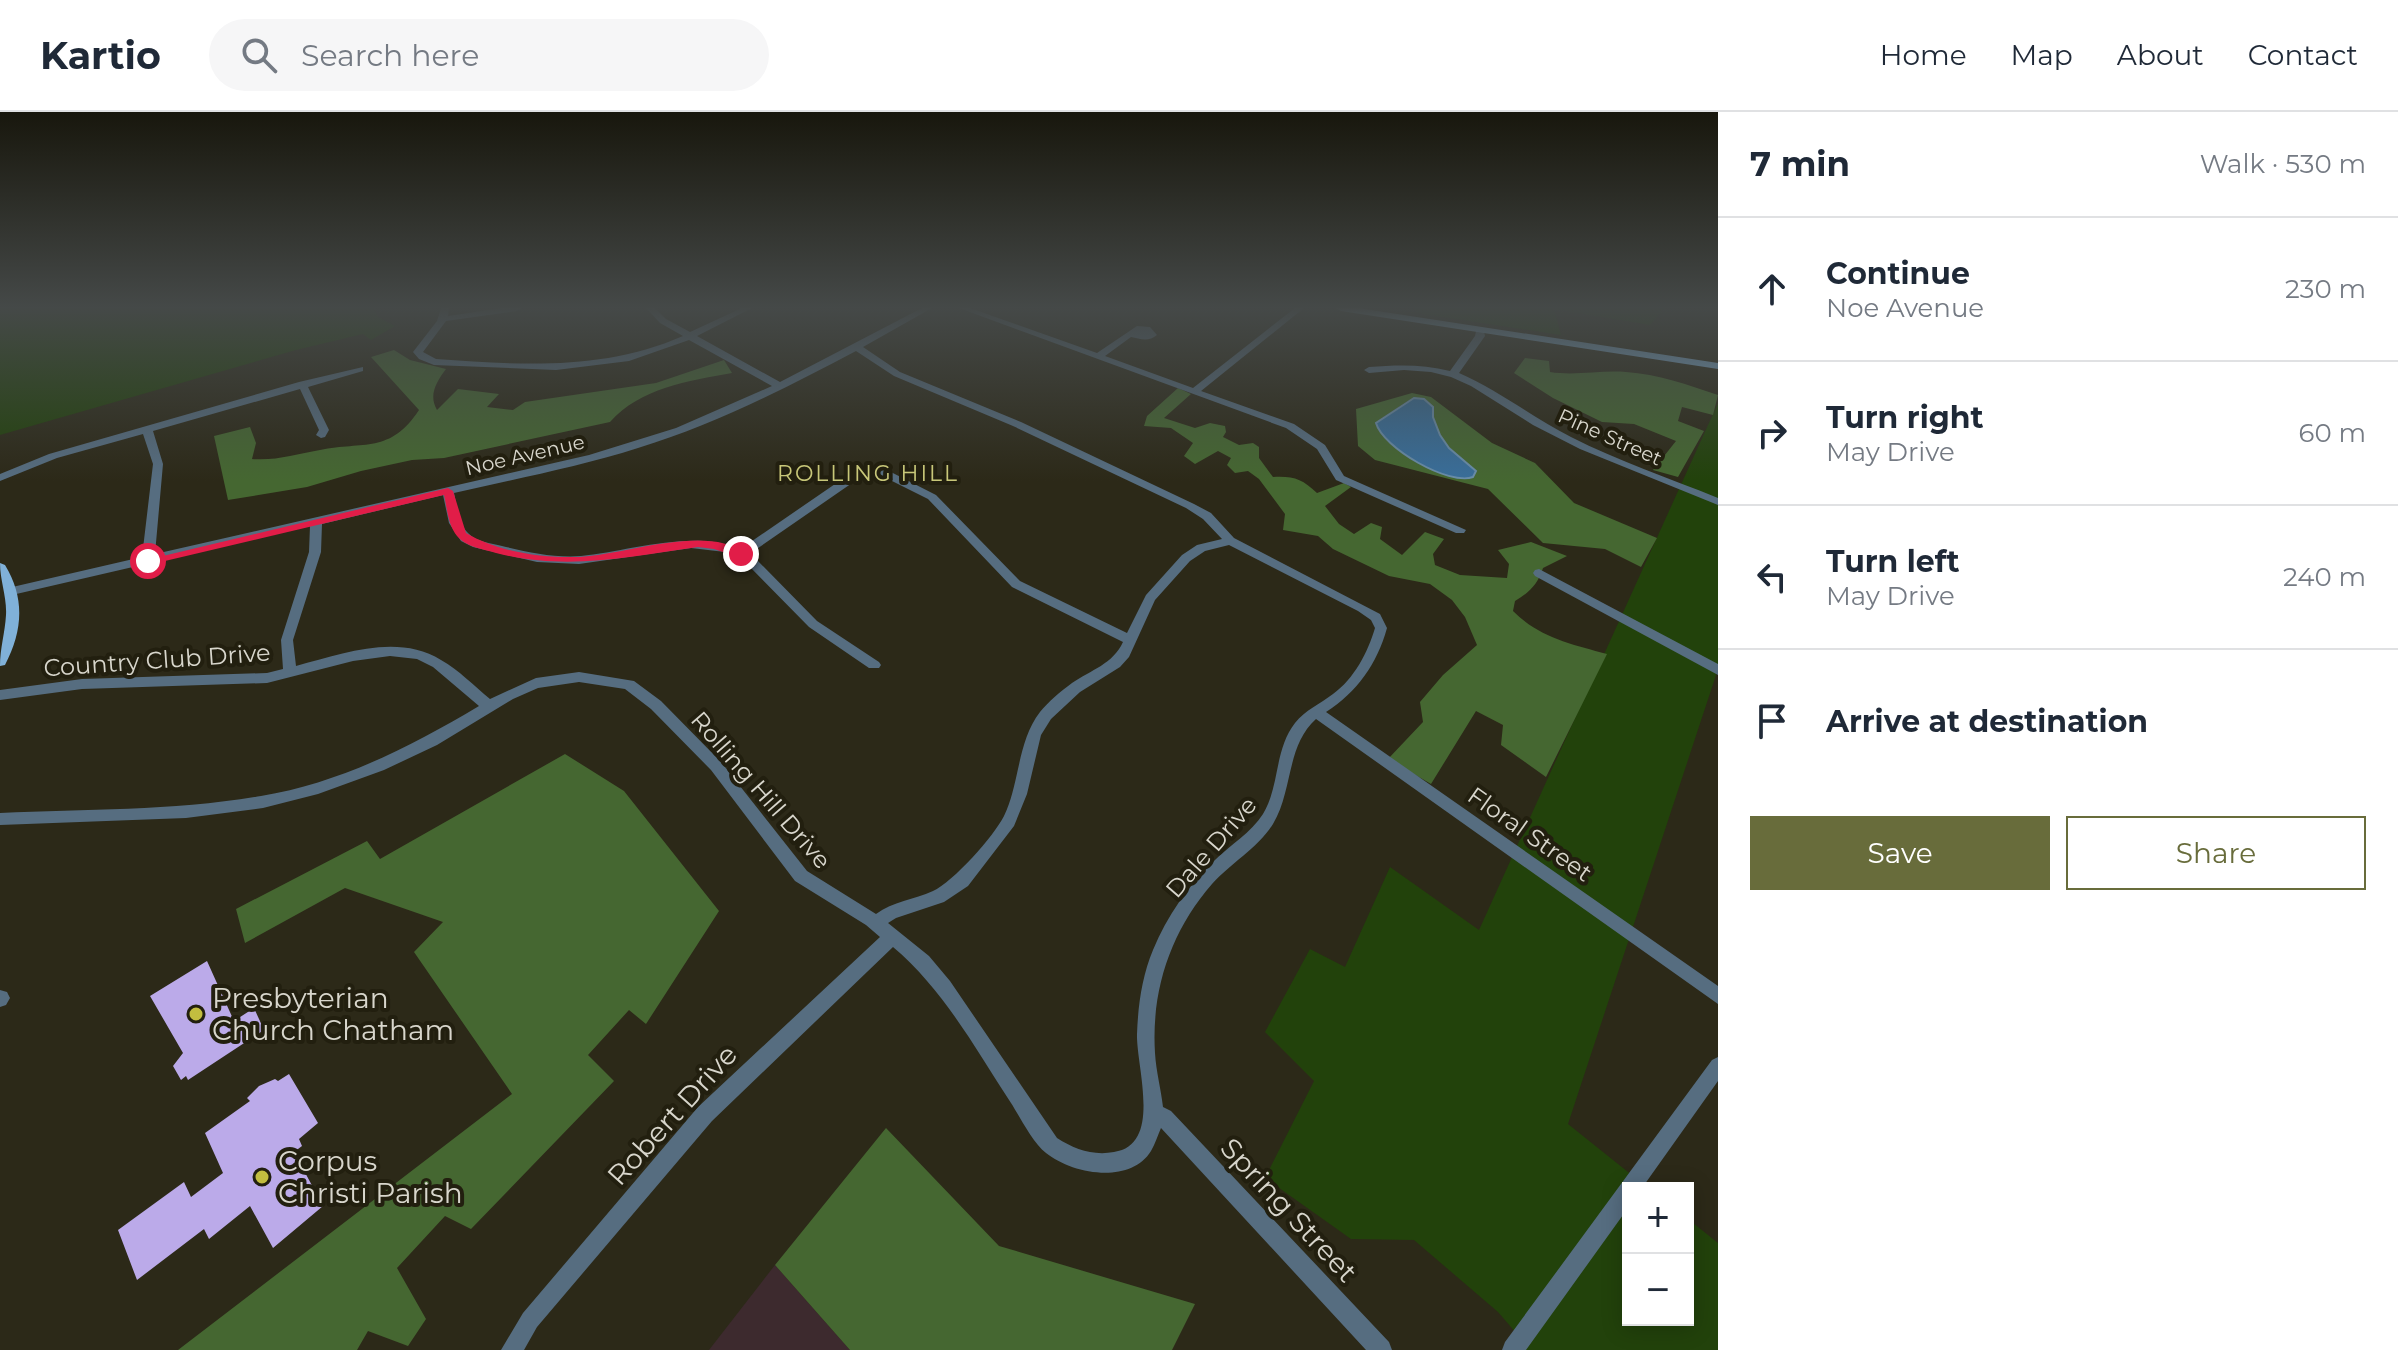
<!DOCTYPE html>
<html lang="en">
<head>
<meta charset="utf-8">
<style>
  :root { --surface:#fff; --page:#f6f6f7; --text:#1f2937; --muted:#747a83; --line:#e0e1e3; --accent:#686c3b }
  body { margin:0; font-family:Montserrat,sans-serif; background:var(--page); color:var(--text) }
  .controls { position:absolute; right:24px; bottom:24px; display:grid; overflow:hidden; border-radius:0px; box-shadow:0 4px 20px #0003 }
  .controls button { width:72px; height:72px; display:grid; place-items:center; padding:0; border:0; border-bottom:2px solid var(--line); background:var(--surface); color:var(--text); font:40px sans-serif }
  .stop { position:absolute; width:24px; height:24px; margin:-18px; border:6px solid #e11d48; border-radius:50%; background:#fff }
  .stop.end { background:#e11d48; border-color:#fff; box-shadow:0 2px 8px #0008 }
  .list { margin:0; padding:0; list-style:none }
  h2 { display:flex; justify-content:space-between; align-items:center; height:104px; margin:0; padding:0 32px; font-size:34px }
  h2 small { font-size:26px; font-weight:400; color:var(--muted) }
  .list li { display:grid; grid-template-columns:52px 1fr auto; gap:24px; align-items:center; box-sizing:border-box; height:144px; padding:0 32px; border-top:2px solid var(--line) }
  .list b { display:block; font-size:30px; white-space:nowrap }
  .list p { margin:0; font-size:26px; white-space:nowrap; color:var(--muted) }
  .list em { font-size:26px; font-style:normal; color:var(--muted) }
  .actions { display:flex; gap:16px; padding:24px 32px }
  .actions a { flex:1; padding:18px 0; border:2px solid var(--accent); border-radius:0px; text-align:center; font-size:28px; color:var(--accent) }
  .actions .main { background:var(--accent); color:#fff }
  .icon { flex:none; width:44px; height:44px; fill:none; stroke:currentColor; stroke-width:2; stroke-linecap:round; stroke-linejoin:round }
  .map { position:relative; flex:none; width:1718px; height:1238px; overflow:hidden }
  header { display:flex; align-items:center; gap:48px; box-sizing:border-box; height:112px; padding:0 40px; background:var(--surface); border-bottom:2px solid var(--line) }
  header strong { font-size:38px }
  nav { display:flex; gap:44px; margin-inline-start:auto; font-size:28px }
  .search { width:560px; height:72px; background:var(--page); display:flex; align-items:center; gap:20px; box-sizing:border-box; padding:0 28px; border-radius:44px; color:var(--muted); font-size:30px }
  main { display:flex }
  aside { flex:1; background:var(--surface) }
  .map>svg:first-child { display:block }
  .education { fill:#3d2a2e }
  .green { fill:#22420b }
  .forest { fill:#456731; fill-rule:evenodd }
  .water { fill:#396e9a; stroke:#698da9; stroke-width:2 }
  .building { fill:#bbaae9 }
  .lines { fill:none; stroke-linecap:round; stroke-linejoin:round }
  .minor { fill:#566d80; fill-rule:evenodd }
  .major { fill:#80b1d8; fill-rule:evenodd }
  .route { fill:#e11d48 }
  .poi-dot { fill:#c2bd3f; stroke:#221f0f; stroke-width:3 }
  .labels { text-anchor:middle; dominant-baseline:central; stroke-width:8; stroke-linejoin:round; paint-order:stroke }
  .far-street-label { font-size:20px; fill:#d8d6cc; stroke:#221f0f }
  .far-neighbourhood-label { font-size:22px; letter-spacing:2px; fill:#c8c779; stroke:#221f0f }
  .street-label { font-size:24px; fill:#d8d6cc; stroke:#221f0f }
  .near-poi-label { font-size:28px; fill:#d8d6cc; stroke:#221f0f; text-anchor:start }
  .near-street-label { font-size:28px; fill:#d8d6cc; stroke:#221f0f }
</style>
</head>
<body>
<header>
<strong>Kartio</strong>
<div class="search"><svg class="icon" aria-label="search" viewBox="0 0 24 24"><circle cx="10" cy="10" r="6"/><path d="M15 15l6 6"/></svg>Search here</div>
<nav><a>Home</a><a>Map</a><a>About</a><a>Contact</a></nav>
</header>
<main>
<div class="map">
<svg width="1718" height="1238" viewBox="0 0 1718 1238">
  <rect width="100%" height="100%" fill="#2c2918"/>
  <path class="education" d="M 775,1153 L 850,1238 L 709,1238 Z"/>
  <path class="green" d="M 0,196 L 374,196 L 378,205 L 395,214 L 371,228 L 363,222 L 296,238 L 0,323 Z
    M 1416,196 L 1665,196 L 1650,213 L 1554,197 L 1561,223 L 1417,201 Z
    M 1718,291 L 1718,557 L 1568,1012 L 1648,1076 L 1628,1076 L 1628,1208 L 1688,1208 L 1688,1107 L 1718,1131 L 1718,1238 L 1518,1238 L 1523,1229 L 1498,1200 L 1414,1128 L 1351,1127 L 1265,1066 L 1314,969 L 1265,920 L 1310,837 L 1345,855 L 1390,755 L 1479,818 Z"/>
  <path class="forest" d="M 394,238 L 410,248 L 446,257 C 437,269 428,283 437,298 L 458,277 L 499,282 L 487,295 L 513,298 L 525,290 L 656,271 L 724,248 L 732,261 C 688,269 640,276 610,310 L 444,346 L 412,348 L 361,359 L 307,375 L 228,388 L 214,324 L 250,315 L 256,331 L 252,347 C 276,349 296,342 320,338 C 364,329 390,342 419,298 L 371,245 Z
    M 1525,246 L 1549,249 L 1550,260 C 1575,264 1601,258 1626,260 C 1658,262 1688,273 1718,283 L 1713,303 L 1682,295 L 1678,309 L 1704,319 L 1678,365 L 1653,358 L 1676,329 L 1634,312 L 1602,310 L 1553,286 L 1514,261 Z
    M 1178,276 L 1191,282 L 1164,306 L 1195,316 L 1210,311 L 1225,314 L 1226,320 L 1223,325 L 1239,333 L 1253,331 L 1259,335 L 1259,346 L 1273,365 C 1294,364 1302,367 1317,381 L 1344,371 L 1351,375 L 1325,394 L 1339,412 L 1354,422 L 1371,411 L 1382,415 L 1380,427 L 1402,443 L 1425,420 L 1444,427 L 1433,442 L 1435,453 L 1460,463 L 1507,466 L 1509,452 L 1498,438 L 1531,430 L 1567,444 L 1543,456 C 1538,472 1529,481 1515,489 L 1513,499 C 1540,526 1571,532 1607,542 L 1546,665 L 1501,633 L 1503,613 L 1476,599 L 1431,672 L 1388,647 L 1423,610 L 1420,590 L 1443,563 L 1477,533 L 1465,505 L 1452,488 L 1430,472 L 1389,464 L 1333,437 L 1318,424 L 1283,418 L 1285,402 L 1259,367 L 1248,359 L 1235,361 L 1227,353 L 1231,346 L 1218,339 L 1195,352 L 1184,344 L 1193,331 L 1171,316 L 1144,314 L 1147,304 Z
    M 1412,281 L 1431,285 L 1492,331 L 1535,351 L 1574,391 L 1657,426 L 1641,455 L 1605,437 L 1543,431 L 1488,377 L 1375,348 L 1358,334 L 1356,297 ZM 1424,287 C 1437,298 1431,307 1439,321 C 1448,337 1462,347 1476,359 L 1446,361 L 1432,358 L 1381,307 L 1408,289 Z
    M 565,642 L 624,679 L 719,799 L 646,912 L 629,898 L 588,943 L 614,969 L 471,1117 L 445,1104 L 397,1156 L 426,1207 L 408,1234 L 368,1219 L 357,1238 L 178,1238 L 512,982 L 414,840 L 443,810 L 345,776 L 245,831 L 236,797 L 367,729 L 380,747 Z
    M 886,1016 L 999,1134 L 1195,1192 L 1172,1238 L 850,1238 L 775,1153 Z"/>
  <path class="water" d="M 1414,286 L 1424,287 L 1433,295 L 1433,305 L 1440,323 L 1449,336 L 1476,359 L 1473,365 C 1449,374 1383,336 1376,311 Z"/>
  <path class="building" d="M 207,849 L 234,909 L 254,896 L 264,918 L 188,968 L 186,964 L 181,968 L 173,954 L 183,941 L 150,884 Z
    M 289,962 L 318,1011 L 299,1027 L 302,1034 L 294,1040 L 323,1094 L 273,1136 L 250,1094 L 209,1127 L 204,1117 L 137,1168 L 118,1118 L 184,1070 L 191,1085 L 223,1061 L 205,1021 L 250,989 L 247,986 L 259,974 L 275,967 L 278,969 Z"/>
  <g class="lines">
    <path class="minor" d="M 441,196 L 449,196 L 448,204 L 502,196 L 521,196 L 517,199 L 446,209 L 423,240 L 436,247 C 521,253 603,259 683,224 L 660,211 L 646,196 L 655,196 L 666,207 L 690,220 L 742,196 L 752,196 L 697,224 L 780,270 L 922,196 L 932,196 L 863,235 L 900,260 L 1021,310 L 1194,392 L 1211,401 L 1234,426 L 1380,502 L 1387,516 C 1377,552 1357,580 1326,600 L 1718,874 L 1718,892 L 1316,607 C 1286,634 1293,679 1273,712 C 1258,736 1231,751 1212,772 C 1171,819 1151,878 1155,941 C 1156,959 1161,977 1163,995 L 1171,999 L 1389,1230 L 1392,1238 L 1366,1238 L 1161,1016 C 1158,1023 1155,1032 1151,1039 C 1130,1073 1072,1062 1046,1041 C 1033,1031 1020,1005 1011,991 C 975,936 943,877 893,835 L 712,1009 L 537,1215 L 524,1238 L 501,1238 L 523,1201 L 698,995 L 880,825 L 866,813 L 795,769 L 711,658 L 651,597 L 625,577 L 579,570 L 538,576 L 513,587 L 437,633 L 384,658 L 318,682 L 263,696 L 186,706 L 0,713 L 0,701 C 87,697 175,699 261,684 C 340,671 412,634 479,594 L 433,555 L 417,547 L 390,544 L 353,549 L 267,571 L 82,577 L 0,588 L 0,578 L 82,567 L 267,561 L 283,557 L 281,528 L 309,440 L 310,414 L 12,483 L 6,479 L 8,476 L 142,445 L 153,352 L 143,322 L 57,346 L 0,369 L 0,362 L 49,342 L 299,270 L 363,255 L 363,259 L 308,275 L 329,318 L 325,325 L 321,326 L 316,323 L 319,318 L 300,277 L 153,319 L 163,352 L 155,442 L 589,343 L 676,316 L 772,274 L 689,228 L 629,249 L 556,258 L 434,253 L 419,247 L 413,240 L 437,209 ZM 856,239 L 894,264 L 1013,314 L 1186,396 L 1203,407 L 1222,427 L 1197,433 L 1182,443 L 1146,483 L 1127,521 L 1020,469 L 936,383 L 885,357 L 867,354 L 854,359 L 739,438 C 698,416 626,440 581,444 C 554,446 528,440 502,434 C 491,431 476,430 468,421 C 458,411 457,394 454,381 C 515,367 578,355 638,336 C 714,313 786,276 856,239 ZM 868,360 L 878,362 L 928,387 L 1012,475 L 1123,530 C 1113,552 1091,558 1072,571 C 1061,579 1048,590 1040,600 C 1017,630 1020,671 1004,704 C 994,724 953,770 933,779 C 914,788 893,789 876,802 L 807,759 L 721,650 L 661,589 L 634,569 L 579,560 L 536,566 L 490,587 C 474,574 459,558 441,548 C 397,521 342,542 296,554 L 293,528 L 321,440 L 322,412 L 443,383 L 449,411 L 461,429 L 473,435 L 537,450 L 579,452 L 691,436 L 725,440 L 748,453 L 809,515 L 869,556 L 879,556 L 881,553 L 879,550 L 817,509 L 756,447 L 748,443 ZM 1229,433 L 1358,499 L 1371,508 L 1375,516 C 1368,540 1354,567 1333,582 C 1320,592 1305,598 1295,611 C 1274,638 1280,674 1263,702 C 1251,721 1230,733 1215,748 C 1188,774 1167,804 1153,838 C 1142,864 1138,894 1137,922 C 1136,954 1163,1033 1114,1040 C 1093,1044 1074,1037 1057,1026 L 950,869 L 929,844 L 888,811 L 896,806 L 944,790 L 968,774 L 1014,714 L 1027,682 L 1041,623 L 1051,607 L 1080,580 L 1120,555 L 1129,545 L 1155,488 L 1190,449 L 1205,439 Z
      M 959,196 L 970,196 L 1097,241 L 1137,214 L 1150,215 L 1157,223 C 1149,230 1140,227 1131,225 L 1105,244 L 1193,276 L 1295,196 L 1304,196 L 1201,279 L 1294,312 L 1325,333 L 1344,364 L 1466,418 L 1464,421 L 1456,421 L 1336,368 L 1317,337 L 1286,316 Z
      M 1477,215 L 1483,215 L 1485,224 L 1459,261 C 1498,278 1532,305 1571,325 C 1618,349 1669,366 1718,386 L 1718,393 L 1580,337 L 1533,313 L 1471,274 L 1451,265 L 1431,260 L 1404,258 L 1369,261 L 1364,258 L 1369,255 C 1397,253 1423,252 1450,259 L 1475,224 Z
      M 1539,457 L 1718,552 L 1718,563 L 1535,464 L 1533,461 L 1535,458 Z
      M 0,878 L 7,880 L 10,886 L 6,893 L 0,895 Z
      M 1718,945 L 1718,969 L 1642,1076 L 1628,1076 L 1628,1096 L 1526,1238 L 1502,1238 L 1505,1230 L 1712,948 Z"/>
    <path class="major" d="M 1336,196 L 1358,196 L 1718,251 L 1718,257 L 1341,199 Z
      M 0,451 L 5,453 C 25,486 23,518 5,553 L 0,554 C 0,536 5,521 6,503 C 7,485 0,469 0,451 Z"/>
  </g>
  <linearGradient id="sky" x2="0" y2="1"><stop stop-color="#18170d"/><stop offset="0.53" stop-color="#454948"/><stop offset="1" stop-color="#454948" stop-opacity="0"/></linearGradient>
  <rect width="1718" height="369" fill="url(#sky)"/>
  <path class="route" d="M 448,376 L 453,379 L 466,421 C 498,440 542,446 579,445 C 626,443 707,411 746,442 L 741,446 L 714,437 L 698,435 C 627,445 567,459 496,441 C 483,437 466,435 457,424 C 448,413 447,396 444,383 L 148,453 L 142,449 Z"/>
  <g class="poi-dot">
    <circle cx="196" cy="902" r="8"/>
    <circle cx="262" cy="1065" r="8"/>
  </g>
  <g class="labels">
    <g class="far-street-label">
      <text transform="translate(1610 325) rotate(24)">Pine Street</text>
      <text transform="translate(525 343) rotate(-13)">Noe Avenue</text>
    </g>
    <g class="far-neighbourhood-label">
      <text x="868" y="361">ROLLING HILL</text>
    </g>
    <g class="street-label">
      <text transform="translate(157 548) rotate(-4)">Country Club Drive</text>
      <text transform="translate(761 678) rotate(49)">Rolling Hill Drive</text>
      <text transform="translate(1530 722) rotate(35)">Floral Street</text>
      <text transform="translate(1211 735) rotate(-49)">Dale Drive</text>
    </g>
    <g class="near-poi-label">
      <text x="212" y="886">Presbyterian<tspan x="212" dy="32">Church Chatham</tspan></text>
      <text x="278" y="1049">Corpus<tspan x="278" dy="32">Christi Parish</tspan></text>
    </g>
    <g class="near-street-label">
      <text transform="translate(672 1003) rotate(-48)">Robert Drive</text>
      <text transform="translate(1289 1098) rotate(47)">Spring Street</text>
    </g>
  </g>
</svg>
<div class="controls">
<button>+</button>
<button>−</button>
</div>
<div class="stop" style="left:148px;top:449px"></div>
<div class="stop end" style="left:741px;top:442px"></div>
</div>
<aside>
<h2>7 min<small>Walk · 530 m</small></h2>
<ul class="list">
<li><svg class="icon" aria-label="ahead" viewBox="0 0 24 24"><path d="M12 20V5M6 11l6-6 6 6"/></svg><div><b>Continue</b><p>Noe Avenue</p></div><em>230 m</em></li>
<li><svg class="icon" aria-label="right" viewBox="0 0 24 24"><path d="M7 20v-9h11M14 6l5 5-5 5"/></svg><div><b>Turn right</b><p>May Drive</p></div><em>60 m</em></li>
<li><svg class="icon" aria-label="left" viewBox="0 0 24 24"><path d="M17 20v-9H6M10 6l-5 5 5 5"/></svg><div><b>Turn left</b><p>May Drive</p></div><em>240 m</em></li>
<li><svg class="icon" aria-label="arrive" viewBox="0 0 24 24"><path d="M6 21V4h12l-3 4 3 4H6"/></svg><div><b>Arrive at destination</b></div></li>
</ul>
<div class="actions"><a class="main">Save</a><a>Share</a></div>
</aside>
</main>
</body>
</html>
